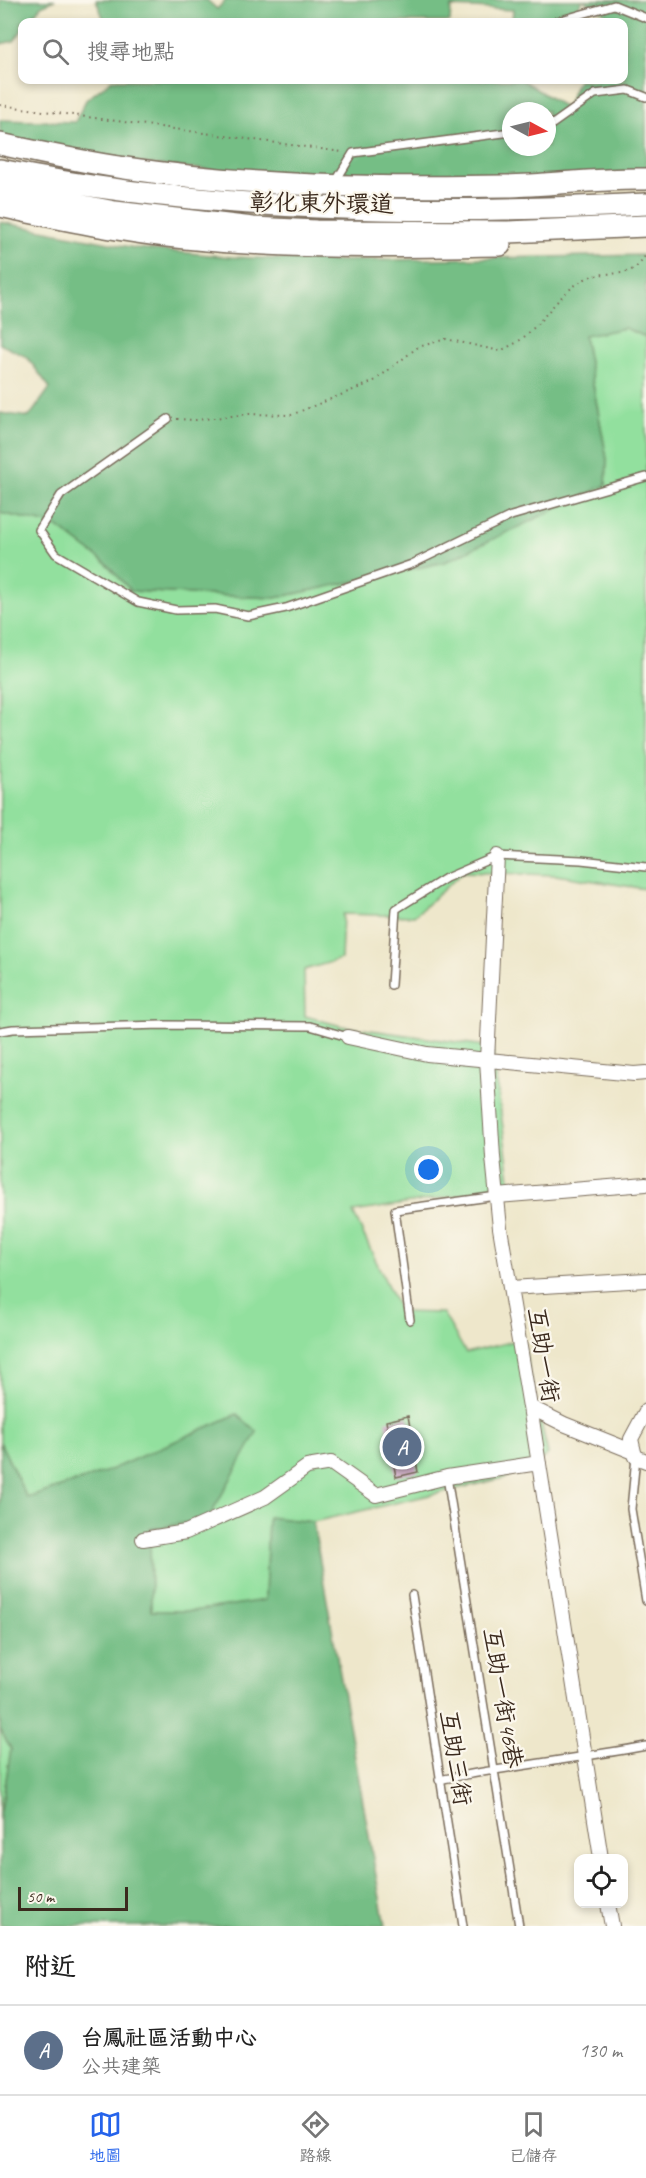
<!DOCTYPE html>
<html lang="zh-TW">
<head>
<meta charset="utf-8">
<style>
  :root { --surface:#fff; --page:#f2f2f2; --text:#222; --muted:#767676; --line:#e0e0e0; --accent:#2563eb }
  body { margin:0; font-family:Caveat,"LXGW WenKai TC",sans-serif; background:var(--page); color:var(--text) }
  .controls { position:absolute; right:18px; bottom:18px; display:grid; overflow:hidden; border-radius:12px; box-shadow:0 3px 9px #0003 }
  .controls button { width:54px; height:54px; display:grid; place-items:center; padding:0; border:0; border-bottom:2px solid var(--line); background:var(--surface); color:var(--text); font:30px sans-serif }
  .compass { position:absolute; left:502px; top:102px; width:54px; height:54px; border-radius:50%; background:var(--surface); box-shadow:0 3px 9px #0003; rotate:97deg }
  .scale { position:absolute; left:18px; bottom:15px; width:110px; box-sizing:border-box; padding-left:6px; border:3px solid #3b2a1e; border-top:0; font-size:16px; line-height:21px; white-space:nowrap; color:#3b2a1e; -webkit-text-stroke:4px #fbf7ec; paint-order:stroke }
  .you { position:absolute; left:429px; top:1170px; width:21px; height:21px; margin:-15px; border:4px solid #fff; border-radius:50%; background:#1a73e8; box-shadow:0 0 0 9px #1a73e833 }
  .badge { display:grid; place-items:center; width:39px; height:39px; border-radius:50%; background:var(--accent); color:#fff; font-size:20px; font-weight:700 }
  .pin { position:absolute; translate:-50% -50%; border:3px solid #fff; box-shadow:0 2px 6px #0006 }
  .list { margin:0; padding:0; list-style:none }
  h2 { display:flex; justify-content:space-between; align-items:center; height:78px; margin:0; padding:0 24px; font-size:26px }
  h2 small { font-size:20px; font-weight:400; color:var(--muted) }
  .list li { display:grid; grid-template-columns:39px 1fr auto; gap:18px; align-items:center; box-sizing:border-box; height:90px; padding:0 24px; border-top:2px solid var(--line) }
  .list b { display:block; font-size:22px; white-space:nowrap }
  .list p { margin:0; font-size:20px; white-space:nowrap; color:var(--muted) }
  .list em { font-size:20px; font-style:normal; color:var(--muted) }
  .icon { flex:none; width:33px; height:33px; fill:none; stroke:currentColor; stroke-width:2; stroke-linecap:round; stroke-linejoin:round }
  .map { position:relative; flex:none; width:646px; height:1926px; overflow:hidden }
  .search { position:absolute; background:var(--surface); box-shadow:0 3px 9px #0003; left:18px; right:18px; top:18px; height:66px; display:flex; align-items:center; gap:15px; box-sizing:border-box; padding:0 21px; border-radius:12px; color:var(--muted); font-size:22px }
  .sheet { height:168px; background:var(--surface) }
  nav { display:flex; justify-content:space-around; align-items:center; box-sizing:border-box; height:84px; border-top:2px solid var(--line); background:var(--surface); font-size:16px; color:var(--muted) }
  nav a { display:grid; justify-items:center; gap:3px }
  nav .on { color:var(--accent) }
  .map>svg:first-child { display:block }
  .green { fill:#92e09e; stroke:#66855e; stroke-width:1.5 }
  .forest { fill:#75be85; stroke:#587452; stroke-width:1.5; fill-rule:evenodd }
  .building { fill:#ca9cc5 }
  .lines { fill:none; stroke-linecap:round; stroke-linejoin:round }
  .service-casing { stroke:#7a6c5b; stroke-width:10 }
  .minor-casing { stroke:#7a6c5b; stroke-width:16 }
  .primary-casing { stroke:#7a6c5b; stroke-width:24 }
  .path { stroke:#7a6c5b; stroke-width:2; stroke-dasharray:1.5 4.5; stroke-linecap:butt }
  .service { stroke:#fff; stroke-width:7 }
  .minor { stroke:#fff; stroke-width:14 }
  .primary { stroke:#fff; stroke-width:21 }
  .labels { text-anchor:middle; dominant-baseline:central; stroke-width:4.5; stroke-linejoin:round; paint-order:stroke }
  .street-label { font-size:24px; fill:#3b2a1e; stroke:#fbf7ec }
</style>
</head>
<body>
<div class="map">
<svg width="646" height="1926" viewBox="0 0 646 1926">
  <rect width="100%" height="100%" fill="#fbf7ec"/>
  <filter id="ink" filterUnits="userSpaceOnUse"><feTurbulence type="fractalNoise" baseFrequency=".0167" numOctaves="2"/><feDisplacementMap in="SourceGraphic" scale="12" xChannelSelector="R" yChannelSelector="G"/><feConvolveMatrix kernelMatrix="1 2 1 2 8 2 1 2 1" color-interpolation-filters="sRGB"/></filter>
  <filter id="wash" filterUnits="userSpaceOnUse"><feTurbulence type="fractalNoise" baseFrequency=".008" numOctaves="4" result="noise"/><feDisplacementMap in="SourceGraphic" scale="24" xChannelSelector="R" yChannelSelector="G"/><feGaussianBlur stdDeviation="1.35" result="paint"/><feColorMatrix in="noise" values="0 0 0 0 0 0 0 0 0 0 0 0 0 0 0 0 0 1.4 0 .05"/><feComposite in="paint" operator="in"/></filter>
  <g filter="url(#wash)">
    <rect width="100%" height="100%" fill="#eee7cb"/>
    <path class="green" d="M 625,328 L 646,337 L 646,889 L 556,875 L 463,872 L 414,916 L 343,914 L 341,959 L 304,970 L 305,1016 L 341,1026 L 492,1047 L 511,1187 L 353,1212 L 400,1312 L 443,1313 L 466,1353 L 522,1339 L 548,1454 L 525,1473 L 313,1522 L 268,1517 L 265,1601 L 193,1611 L 151,1611 L 150,1529 L 208,1519 L 257,1431 L 103,1473 L 27,1498 L 0,1442 L 0,513 L 55,525 L 107,564 L 131,591 L 275,598 L 444,562 L 606,485 L 607,459 L 584,336 Z
      M 0,1729 L 11,1749 L 0,1817 Z"/>
    <path class="forest" d="M 0,0 L 55,0 L 41,6 L 28,22 L 22,22 L 22,30 L 14,41 L 0,44 Z
      M 96,0 L 207,0 L 217,9 L 226,0 L 583,0 L 567,22 L 545,20 L 544,22 L 512,22 L 513,10 L 451,7 L 450,22 L 332,22 L 331,21 L 315,22 L 105,22 Z
      M 583,0 L 646,0 L 646,172 L 382,187 L 0,149 L 0,120 L 75,122 L 86,100 L 112,80 L 285,80 L 286,82 L 314,80 L 522,80 L 566,108 L 578,80 L 624,80 L 624,22 L 619,22 ZM 511,111 L 547,111 L 547,147 L 511,147 Z
      M 0,222 L 135,248 L 231,257 L 332,261 L 646,255 L 646,337 L 625,328 L 584,336 L 607,459 L 606,485 L 445,562 L 275,598 L 131,591 L 107,564 L 55,525 L 0,513 L 0,413 L 29,417 L 50,388 L 27,357 L 0,344 Z
      M 237,1414 L 257,1432 L 208,1519 L 150,1529 L 151,1611 L 193,1611 L 265,1600 L 268,1517 L 313,1522 L 385,1926 L 0,1926 L 0,1817 L 11,1749 L 0,1729 L 0,1442 L 27,1498 L 103,1473 Z"/>
    <g id="blocks">
      <path class="building" d="M 408,1416 L 418,1472 L 396,1477 L 386,1421 Z"/>
    </g>
  </g>
  <g filter="url(#ink)">
    <use href="#blocks" fill-opacity="0" stroke="#7a6c5b" stroke-width="1.5"/>
    <g class="lines">
      <defs>
        <path id="service" d="M 554,22 L 614,5 L 646,18
          M 547,128 L 595,94 L 628,90 L 646,97
          M 336,181 L 353,153 L 511,132
          M 168,419 L 61,495 L 39,530 L 56,554 L 138,602 L 176,610 L 215,609 L 248,616 L 286,608 L 412,564 L 511,516 L 646,477
          M 391,985 L 396,909 L 446,878 L 497,856 L 581,860 L 646,867
          M 0,1031 L 13,1029 L 163,1025 L 310,1026 L 348,1037
          M 410,1320 L 395,1210 L 497,1196
          M 636,1457 L 631,1509 L 646,1601
          M 447,1477 L 519,1926
          M 412,1595 L 463,1926
          M 439,1780 C 508,1766 577,1759 646,1746"/>
        <path id="minor" d="M 497,856 L 487,1060 L 493,1157 L 500,1228 L 530,1407 L 601,1858
          M 348,1037 L 427,1054 L 634,1074 L 646,1073
          M 497,1196 L 646,1184
          M 510,1288 L 646,1280
          M 530,1407 L 564,1424 L 634,1452 L 636,1457 L 646,1461
          M 634,1452 L 631,1439 L 646,1411
          M 143,1539 L 186,1532 L 265,1497 L 307,1467 L 331,1463 L 376,1495 L 447,1477 L 539,1463
          M 608,1904 L 612,1926"/>
        <path id="primary" d="M 0,144 C 41,153 83,162 125,168 C 250,187 379,188 506,186 C 553,185 599,178 646,179
          M 0,170 C 212,213 431,215 646,204
          M 0,190 L 115,212 L 253,228 L 316,231 L 508,232 L 646,226
          M 0,206 C 61,219 123,232 185,238 C 290,249 395,247 500,245"/>
      </defs>
      <use href="#service" class="service-casing"/>
      <use href="#minor" class="minor-casing"/>
      <use href="#primary" class="primary-casing"/>
      <path class="path" d="M 0,105 L 342,152
        M 177,419 L 196,420 L 249,414 L 291,415 L 373,382 L 418,347 L 446,339 L 500,351 C 508,347 517,343 524,337 C 546,318 559,293 585,279 C 609,267 631,284 646,254"/>
      <use href="#service" class="service"/>
      <use href="#minor" class="minor"/>
      <use href="#primary" class="primary"/>
    </g>
  </g>
  <g class="labels">
    <g class="street-label">
      <text transform="translate(322 203) rotate(1)">彰化東外環道</text>
      <text transform="translate(544 1355) rotate(81)">互助一街</text>
      <text transform="translate(503 1698) rotate(81)">互助一街46巷</text>
      <text transform="translate(456 1758) rotate(81)">互助三街</text>
    </g>
  </g>
</svg>
<div class="controls">
<button><svg class="icon" aria-label="locate" viewBox="0 0 24 24"><circle cx="12" cy="12" r="6"/><path d="M12 2v4M12 18v4M2 12h4M18 12h4"/></svg></button>
</div>
<svg class="compass" viewBox="-18 -18 36 36"><path d="M0-13l5 13h-10z" fill="#e53935"/><path d="M0 13l5-13h-10z" fill="#767676"/></svg>
<div class="scale">50 m</div>
<div class="you"></div>
<div class="pin badge" style="left:402px;top:1447px;background:#5c6f8a">A</div>
<div class="search"><svg class="icon" aria-label="search" viewBox="0 0 24 24"><circle cx="10" cy="10" r="6"/><path d="M15 15l6 6"/></svg>搜尋地點</div>
</div>
<section class="sheet">
<h2>附近<small></small></h2>
<ul class="list">
<li><span class="badge" style="background:#5c6f8a">A</span><div><b>台鳳社區活動中心</b><p>公共建築</p></div><em>130 m</em></li>
</ul>
</section>
<nav>
<a class="on"><svg class="icon" aria-label="map" viewBox="0 0 24 24"><path d="M3 6l6-2 6 2 6-2v14l-6 2-6-2-6 2zM9 4v14M15 6v14"/></svg>地圖</a>
<a><svg class="icon" aria-label="directions" viewBox="0 0 24 24"><path d="M12 3l9 9-9 9-9-9zM9 14v-3h6M13 9l2 2-2 2"/></svg>路線</a>
<a><svg class="icon" aria-label="saved" viewBox="0 0 24 24"><path d="M7 4h10v16l-5-4-5 4z"/></svg>已儲存</a>
</nav>
</body>
</html>
